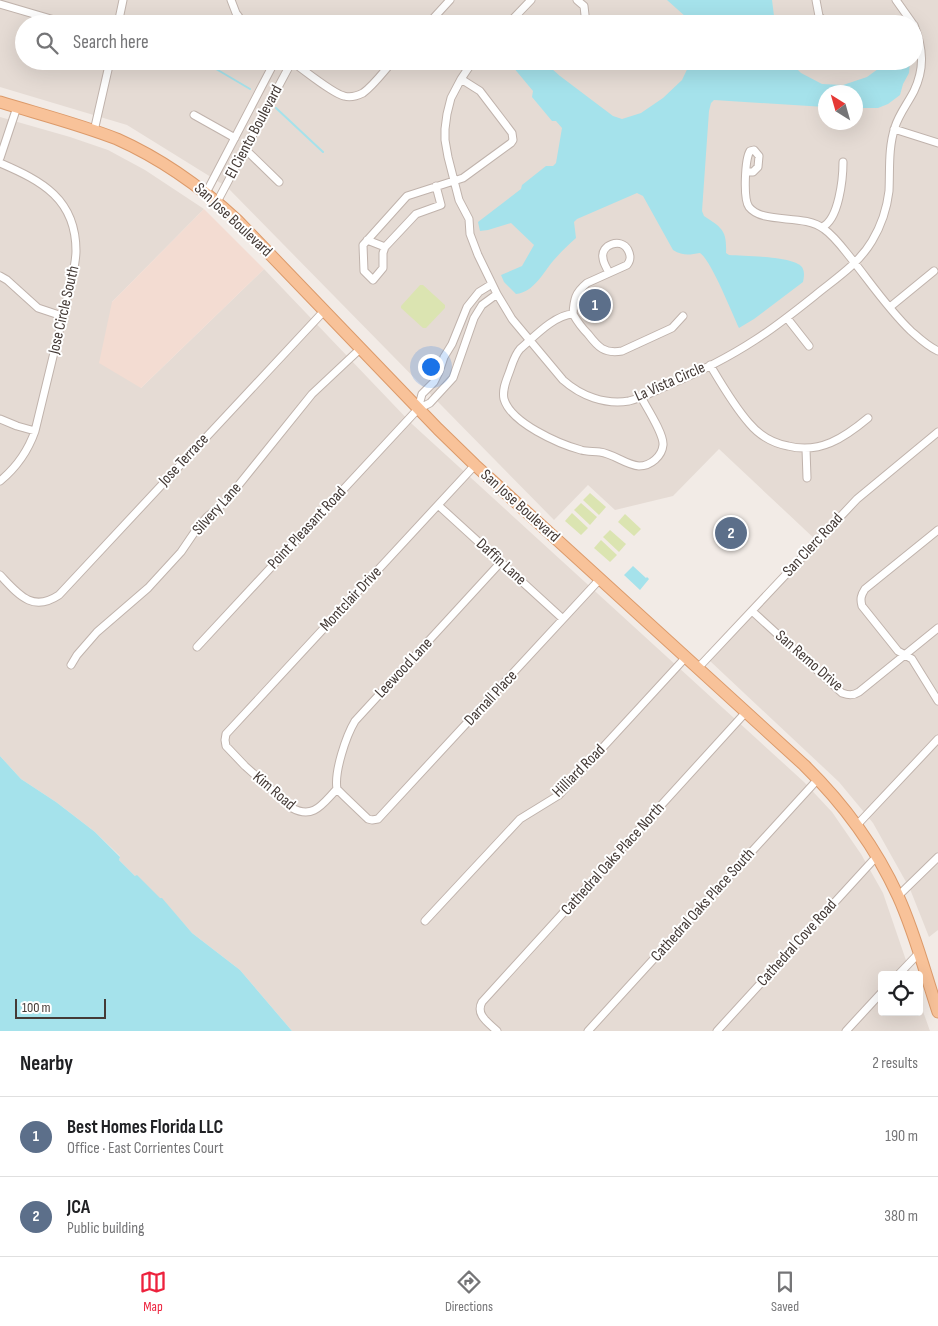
<!DOCTYPE html>
<html lang="en">
<head>
<meta charset="utf-8">
<style>
  :root { --surface:#fff; --page:#f6f6f6; --text:#202124; --muted:#757577; --line:#e0e0e0; --accent:#ed223d }
  body { margin:0; font-family:"Sofia Sans Condensed",sans-serif; background:var(--page); color:var(--text) }
  .controls { position:absolute; right:15px; bottom:15px; display:grid; overflow:hidden; border-radius:5px; box-shadow:0 5px 20px #0002 }
  .controls button { width:45px; height:45px; display:grid; place-items:center; padding:0; border:0; border-bottom:1px solid var(--line); background:var(--surface); color:var(--text); font:25px sans-serif }
  .compass { position:absolute; left:818px; top:85px; width:45px; height:45px; border-radius:50%; background:var(--surface); box-shadow:0 5px 20px #0002; rotate:323deg }
  .scale { position:absolute; left:15px; bottom:12px; width:91px; box-sizing:border-box; padding-left:5px; border:2px solid #443a36; border-top:0; font-size:14px; line-height:18px; white-space:nowrap; color:#443a36; -webkit-text-stroke:4px #fff; paint-order:stroke }
  .you { position:absolute; left:430px; top:366px; width:18px; height:18px; margin:-12px; border:4px solid #fff; border-radius:50%; background:#1a73e8; box-shadow:0 0 0 8px #1a73e833 }
  .badge { display:grid; place-items:center; width:32px; height:32px; border-radius:50%; background:var(--accent); color:#fff; font-size:16px; font-weight:700 }
  .pin { position:absolute; translate:-50% -50%; border:2px solid #fff; box-shadow:0 1px 5px #0006 }
  .list { margin:0; padding:0; list-style:none }
  h2 { display:flex; justify-content:space-between; align-items:center; height:65px; margin:0; padding:0 20px; font-size:21px }
  h2 small { font-size:16px; font-weight:400; color:var(--muted) }
  .list li { display:grid; grid-template-columns:32px 1fr auto; gap:15px; align-items:center; box-sizing:border-box; height:80px; padding:0 20px; border-top:1px solid var(--line) }
  .list b { display:block; font-size:19px; white-space:nowrap }
  .list p { margin:0; font-size:16px; white-space:nowrap; color:var(--muted) }
  .list em { font-size:16px; font-style:normal; color:var(--muted) }
  .icon { flex:none; width:28px; height:28px; fill:none; stroke:currentColor; stroke-width:2; stroke-linecap:round; stroke-linejoin:round }
  .map { position:relative; flex:none; width:938px; height:1031px; overflow:hidden }
  .search { position:absolute; background:var(--surface); box-shadow:0 5px 20px #0002; left:15px; right:15px; top:15px; height:55px; display:flex; align-items:center; gap:12px; box-sizing:border-box; padding:0 18px; border-radius:28px; color:var(--muted); font-size:19px }
  .sheet { height:225px; background:var(--surface) }
  nav { display:flex; justify-content:space-around; align-items:center; box-sizing:border-box; height:70px; border-top:1px solid var(--line); background:var(--surface); font-size:14px; color:var(--muted) }
  nav a { display:grid; justify-items:center; gap:2px }
  nav .on { color:var(--accent) }
  .map>svg:first-child { display:block }
  .residential { fill:#e5dbd4; fill-rule:evenodd }
  .commercial { fill:#f3dcd2 }
  .green { fill:#dbe4b1 }
  .water { fill:#a5e2eb }
  .lines { fill:none; stroke-linecap:round; stroke-linejoin:round }
  .stream { stroke:#a5e2eb; stroke-width:2 }
  .minor-casing { stroke:#c0b3ac; stroke-width:9 }
  .primary-casing { stroke:#dc9a6a; stroke-width:13 }
  .minor { stroke:#fff; stroke-width:7 }
  .primary { stroke:#f8c299; stroke-width:11 }
  .labels { text-anchor:middle; dominant-baseline:central; stroke-width:4; stroke-linejoin:round; paint-order:stroke }
  .street-label { font-size:16px; fill:#443a36; stroke:#fff }
</style>
</head>
<body>
<div class="map">
<svg width="938" height="1031" viewBox="0 0 938 1031">
  <rect width="100%" height="100%" fill="#f2ebe6"/>
  <path class="residential" d="M 0,0 L 938,0 L 938,930 L 929,937 L 910,889 L 873,823 L 839,782 L 710,661 L 818,542 L 719,449 L 673,496 L 615,510 L 588,485 L 554,520 L 227,187 L 127,125 L 0,87 ZM 24,24 L 914,24 L 914,61 L 24,61 ZM 826,92 L 856,92 L 856,122 L 826,122 Z
    M 0,117 L 70,137 L 108,150 L 145,170 L 204,209 L 112,302 L 141,388 L 264,269 L 412,424 L 804,782 L 832,812 L 861,854 L 883,893 L 911,975 L 882,975 L 882,1012 L 919,1012 L 919,1000 L 930,1031 L 292,1031 L 240,970 L 192,933 L 162,899 L 160,899 L 137,877 L 135,876 L 119,860 L 120,856 L 95,832 L 56,802 L 21,779 L 0,756 Z"/>
  <path class="commercial" d="M 204,209 L 264,269 L 141,388 L 99,363 L 112,302 Z"/>
  <path class="green" d="M 420,285 L 423,285 L 445,305 L 445,308 L 426,328 L 423,328 L 401,308 L 401,306 Z
    M 590,493 L 606,507 L 599,515 L 583,500 Z
    M 581,503 L 597,517 L 590,525 L 574,510 Z
    M 572,513 L 588,528 L 581,535 L 565,521 Z
    M 625,514 L 641,529 L 634,536 L 618,522 Z
    M 610,530 L 626,544 L 619,552 L 603,537 Z
    M 601,540 L 617,555 L 610,562 L 594,548 Z"/>
  <path class="water" d="M 667,0 L 772,0 L 775,24 L 689,24 L 686,17 Z
    M 508,61 L 543,61 L 560,76 L 613,116 L 622,119 L 641,113 L 663,98 L 682,80 L 691,61 L 789,61 L 801,73 L 822,84 L 843,85 L 867,77 L 889,61 L 910,61 L 909,73 L 903,84 L 900,95 L 888,104 L 878,108 L 856,108 L 856,92 L 826,92 L 825,107 L 714,100 L 711,103 L 709,111 L 702,211 L 704,216 C 722,228 727,230 726,253 L 729,255 C 744,256 794,256 802,267 C 805,272 804,277 803,282 L 754,319 L 739,328 C 732,313 711,260 700,253 C 689,255 683,256 673,250 L 643,196 L 637,193 L 577,219 L 574,222 L 576,238 C 568,245 560,253 553,261 C 543,273 534,292 516,294 L 504,282 L 501,275 L 522,266 L 534,245 L 511,223 L 488,230 L 480,231 L 478,222 L 521,189 L 522,185 L 546,166 L 553,166 L 556,163 L 562,128 L 556,121 L 552,121 L 532,97 L 533,91 Z
    M 633,566 L 646,578 L 647,577 L 649,579 L 640,590 L 624,575 Z
    M 0,756 L 21,779 L 56,802 L 95,832 L 120,857 L 119,860 L 135,876 L 137,875 L 160,898 L 162,898 L 192,933 L 240,970 L 292,1031 L 0,1031 Z"/>
  <g class="lines">
    <path class="stream" d="M 211,66 L 250,89
      M 276,108 L 323,152"/>
    <defs>
      <path id="minor" d="M 231,0 L 236,13 L 244,24
        M 577,0 L 584,6 L 586,24
        M 816,0 L 819,16 L 827,24
        M 896,0 L 913,24
        M 0,4 L 68,24
        M 118,24 L 123,0
        M 428,24 L 450,0
        M 508,24 L 531,0
        M 291,61 C 303,69 333,94 344,96 C 351,98 357,96 363,93 C 374,85 384,71 393,61
        M 473,61 L 461,79 L 451,98 L 447,114 L 445,129 L 445,140 L 448,157 L 459,200 L 469,219 L 470,234 L 478,255 L 497,294 L 512,319 L 563,380 C 581,396 605,405 629,401 C 641,398 653,392 664,387 C 695,374 726,359 755,340 C 777,326 798,309 818,293 C 838,277 859,263 872,241 C 881,226 887,208 889,191 C 890,170 888,148 895,127 C 899,114 908,103 914,91 C 925,68 923,48 914,25
        M 616,61 L 617,65
        M 194,115 L 235,138
        M 894,129 L 938,143
        M 94,131 L 110,61
        M 245,149 L 279,182
        M 0,158 L 17,107
        M 0,163 C 42,181 76,199 76,251 C 76,259 74,267 73,274 L 35,431 C 28,451 17,467 0,481
        M 747,172 L 753,172 L 758,167 L 759,156 L 754,150 L 750,151 C 745,159 743,199 749,207 C 763,225 804,213 824,229 C 834,236 842,247 850,257 C 870,282 888,309 911,331 C 920,339 927,346 938,351
        M 436,186 L 441,205 L 416,214 L 385,247 L 383,253 L 383,268 L 373,280 L 364,271 L 363,245 L 407,196 L 463,178 L 511,143 L 513,140 L 512,133 L 480,91 L 461,79
        M 206,193 L 275,61
        M 217,202 L 292,61
        M 822,227 C 839,220 843,178 843,162
        M 367,240 L 385,247
        M 0,276 L 7,280 L 38,308 L 62,316
        M 890,307 L 934,271
        M 573,314 C 554,315 534,337 520,349 C 514,356 512,365 509,373 C 506,381 502,390 504,399 C 511,423 559,444 581,450 C 587,452 594,451 600,452 C 614,454 626,465 639,466 C 651,466 662,456 663,445 C 664,434 647,408 641,397
        M 573,314 C 574,299 575,293 587,283 L 627,265 C 631,260 631,256 628,250 C 621,237 600,245 603,258 C 603,263 607,268 609,273
        M 573,314 C 577,321 582,328 588,334 C 598,347 604,354 622,351 L 672,328 L 683,316
        M 787,318 L 809,346
        M 710,365 C 722,385 734,406 749,423 C 759,435 772,443 788,446 C 820,454 844,438 868,418
        M 418,409 L 422,394 L 434,382 L 439,372 L 444,357 L 452,344 L 467,307 L 479,292 L 492,284
        M 0,419 L 17,426 L 35,431
        M 806,449 L 807,478
        M 438,505 L 563,619
        M 938,530 L 865,589 C 861,595 860,599 862,606 L 898,651 L 912,659 L 938,701
        M 0,575 C 18,594 32,613 59,595 L 324,311
        M 752,611 L 842,693 C 848,695 853,696 859,692 L 938,628
        M 197,647 L 418,409 L 430,403 L 453,378 L 474,318 L 482,305 L 497,294
        M 71,665 L 77,655 L 97,632 L 148,588 L 181,552 L 196,530 L 207,517 L 225,502 L 312,394 L 360,349
        M 698,668 L 857,499 L 938,432
        M 337,789 C 323,803 314,820 292,808 L 245,766 L 226,746 L 225,740 L 226,734 L 475,465
        M 337,789 L 344,796 L 368,819 L 372,820 L 378,819 L 600,579
        M 337,789 C 334,772 346,736 355,721 L 501,562
        M 857,825 L 938,739
        M 898,896 L 938,857
        M 425,921 L 520,819 L 559,795 L 686,657
        M 898,975 L 919,953
        M 497,1031 C 489,1023 475,1015 482,1002 L 746,712
        M 588,1031 L 818,779
        M 717,1031 L 877,856
        M 846,1031 L 882,992"/>
      <path id="primary" d="M 0,102 C 39,114 79,124 117,139 C 162,159 201,187 237,220 L 438,429 L 475,465 L 804,765 C 843,803 875,846 898,896 C 915,933 925,973 938,1012"/>
    </defs>
    <use href="#minor" class="minor-casing"/>
    <use href="#primary" class="primary-casing"/>
    <use href="#minor" class="minor"/>
    <use href="#primary" class="primary"/>
  </g>
  <g class="labels">
    <g class="street-label">
      <text transform="translate(254 132) rotate(-62)">El Ciento Boulevard</text>
      <text transform="translate(233 220) rotate(43)">San Jose Boulevard</text>
      <text transform="translate(64 310) rotate(-77)">Jose Circle South</text>
      <text transform="translate(670 382) rotate(-24)">La Vista Circle</text>
      <text transform="translate(184 460) rotate(-47)">Jose Terrace</text>
      <text transform="translate(520 506) rotate(42)">San Jose Boulevard</text>
      <text transform="translate(217 509) rotate(-48)">Silvery Lane</text>
      <text transform="translate(307 528) rotate(-47)">Point Pleasant Road</text>
      <text transform="translate(813 545) rotate(-47)">San Clerc Road</text>
      <text transform="translate(501 562) rotate(42)">Daffin Lane</text>
      <text transform="translate(351 599) rotate(-47)">Montclair Drive</text>
      <text transform="translate(809 661) rotate(41)">San Remo Drive</text>
      <text transform="translate(404 668) rotate(-47)">Leewood Lane</text>
      <text transform="translate(491 698) rotate(-47)">Darnall Place</text>
      <text transform="translate(579 771) rotate(-45)">Hilliard Road</text>
      <text transform="translate(274 791) rotate(40)">Kim Road</text>
      <text transform="translate(613 859) rotate(-48)">Cathedral Oaks Place North</text>
      <text transform="translate(703 905) rotate(-48)">Cathedral Oaks Place South</text>
      <text transform="translate(797 943) rotate(-48)">Cathedral Cove Road</text>
    </g>
  </g>
</svg>
<div class="controls">
<button><svg class="icon" aria-label="locate" viewBox="0 0 24 24"><circle cx="12" cy="12" r="6"/><path d="M12 2v4M12 18v4M2 12h4M18 12h4"/></svg></button>
</div>
<svg class="compass" viewBox="-18 -18 36 36"><path d="M0-13l5 13h-10z" fill="#e53935"/><path d="M0 13l5-13h-10z" fill="#757577"/></svg>
<div class="scale">100 m</div>
<div class="you"></div>
<div class="pin badge" style="left:595px;top:305px;background:#5c6f8a">1</div>
<div class="pin badge" style="left:731px;top:533px;background:#5c6f8a">2</div>
<div class="search"><svg class="icon" aria-label="search" viewBox="0 0 24 24"><circle cx="10" cy="10" r="6"/><path d="M15 15l6 6"/></svg>Search here</div>
</div>
<section class="sheet">
<h2>Nearby<small>2 results</small></h2>
<ul class="list">
<li><span class="badge" style="background:#5c6f8a">1</span><div><b>Best Homes Florida LLC</b><p>Office · East Corrientes Court</p></div><em>190 m</em></li>
<li><span class="badge" style="background:#5c6f8a">2</span><div><b>JCA</b><p>Public building</p></div><em>380 m</em></li>
</ul>
</section>
<nav>
<a class="on"><svg class="icon" aria-label="map" viewBox="0 0 24 24"><path d="M3 6l6-2 6 2 6-2v14l-6 2-6-2-6 2zM9 4v14M15 6v14"/></svg>Map</a>
<a><svg class="icon" aria-label="directions" viewBox="0 0 24 24"><path d="M12 3l9 9-9 9-9-9zM9 14v-3h6M13 9l2 2-2 2"/></svg>Directions</a>
<a><svg class="icon" aria-label="saved" viewBox="0 0 24 24"><path d="M7 4h10v16l-5-4-5 4z"/></svg>Saved</a>
</nav>
</body>
</html>
